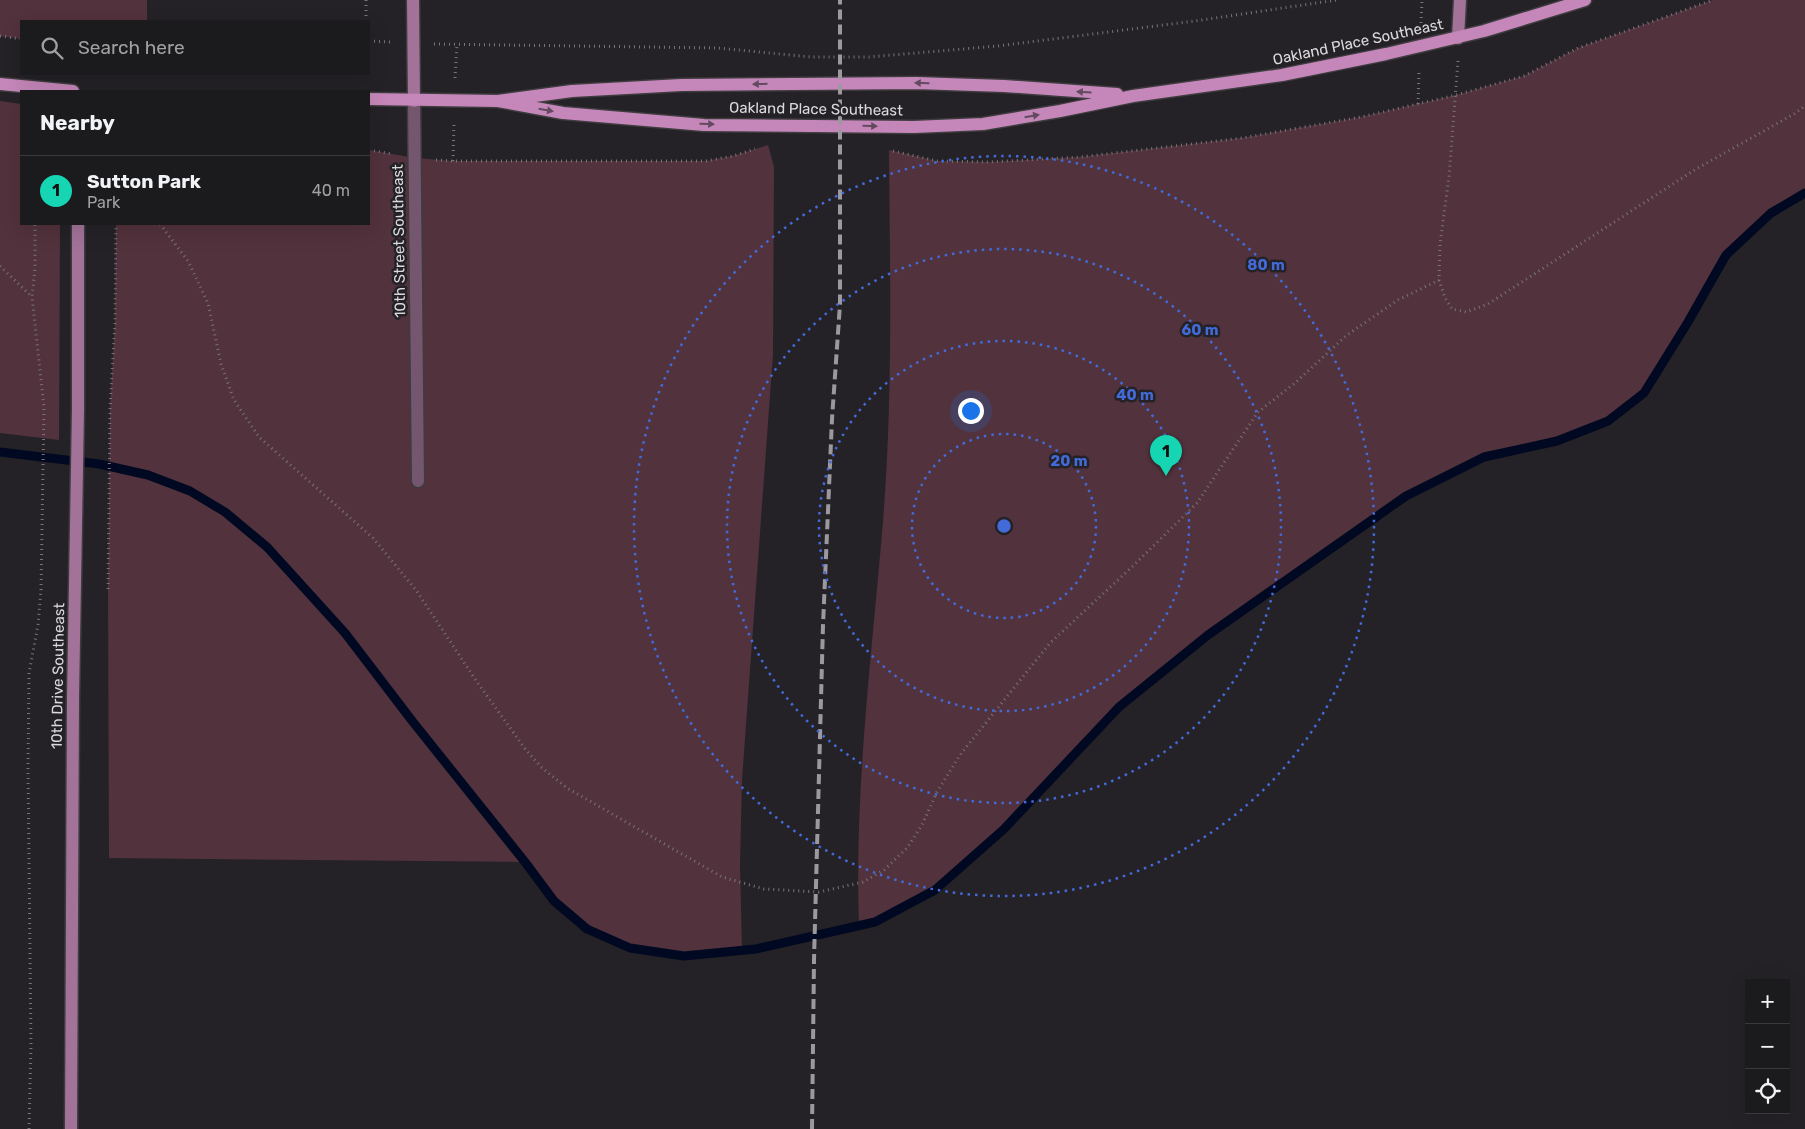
<!DOCTYPE html>
<html lang="en">
<head>
<meta charset="utf-8">
<style>
  :root { --surface:#1b1a1c; --page:#282729; --text:#f1f3f6; --muted:#a0a1a3; --line:#39383b; --accent:#16d5b3 }
  body { margin:0; font-family:Rubik,sans-serif; background:var(--page); color:var(--text) }
  .controls { position:absolute; right:15px; bottom:15px; display:grid; overflow:hidden; border-radius:0px; box-shadow:0 5px 20px #0002 }
  .controls button { width:45px; height:45px; display:grid; place-items:center; padding:0; border:0; border-bottom:1px solid var(--line); background:var(--surface); color:var(--text); font:25px sans-serif }
  .you { position:absolute; left:970px; top:410px; width:18px; height:18px; margin:-12px; border:4px solid #fff; border-radius:50%; background:#1a73e8; box-shadow:0 0 0 8px #1a73e833 }
  .badge { display:grid; place-items:center; width:32px; height:32px; border-radius:50%; background:var(--accent); color:#111; font-size:16px; font-weight:700 }
  .pin { position:absolute; translate:-50% -41px; filter:drop-shadow(0 1px 2px #0008) }
  .pin::after { content:''; position:absolute; top:26px; width:18px; height:15px; background:inherit; clip-path:polygon(0 0,100% 0,50% 100%) }
  .list { margin:0; padding:0; list-style:none }
  h2 { display:flex; justify-content:space-between; align-items:center; height:65px; margin:0; padding:0 20px; font-size:21px }
  h2 small { font-size:16px; font-weight:400; color:var(--muted) }
  .list li { display:grid; grid-template-columns:32px 1fr auto; gap:15px; align-items:center; box-sizing:border-box; height:70px; padding:0 20px; border-top:1px solid var(--line) }
  .list b { display:block; font-size:19px; white-space:nowrap }
  .list p { margin:0; font-size:16px; white-space:nowrap; color:var(--muted) }
  .list em { font-size:16px; font-style:normal; color:var(--muted) }
  .icon { flex:none; width:28px; height:28px; fill:none; stroke:currentColor; stroke-width:2; stroke-linecap:round; stroke-linejoin:round }
  .map { position:relative; flex:none; width:1805px; height:1129px; overflow:hidden }
  .search { position:absolute; background:var(--surface); box-shadow:0 5px 20px #0002; left:20px; top:20px; width:350px; height:55px; display:flex; align-items:center; gap:12px; box-sizing:border-box; padding:0 18px; border-radius:0px; color:var(--muted); font-size:19px }
  .panel { position:absolute; background:var(--surface); box-shadow:0 5px 20px #0002; left:20px; top:90px; width:350px; height:135px; border-radius:0px }
  .map>svg:first-child { display:block }
  .green { fill:#52323c }
  .lines { fill:none; stroke-linecap:round; stroke-linejoin:round }
  .stream { stroke:#000921; stroke-width:9 }
  .street-casing { stroke:#3e3c3f; stroke-width:15 }
  .secondary-casing { stroke:#3e3c3f; stroke-width:15 }
  .primary-casing { stroke:#3e3c3f; stroke-width:15 }
  .path { stroke:#777578; stroke-width:3; stroke-dasharray:1 4; stroke-linecap:butt }
  .street { stroke:#74566e; stroke-width:12 }
  .secondary { stroke:#a27298; stroke-width:12 }
  .primary { stroke:#c587b9; stroke-width:12 }
  .rail { stroke:#9b999d; stroke-width:4; stroke-dasharray:10 5; stroke-linecap:butt }
  .oneway { fill:#644a61 }
  .ring { fill:none; stroke:#436ad9; stroke-width:2.5; stroke-dasharray:2.5 5 }
  .labels { text-anchor:middle; dominant-baseline:central; stroke-width:5; stroke-linejoin:round; paint-order:stroke }
  .street-label { font-size:15px; fill:#dbd9dc; stroke:#242226 }
  .centre { fill:#436ad9; stroke:#242226; stroke-width:2.5 }
  .ring-label { font-size:15px; text-anchor:middle; font-weight:bold; fill:#436ad9; stroke:#242226; stroke-width:5; stroke-linejoin:round; paint-order:stroke }
</style>
</head>
<body>
<div class="map">
<svg width="1805" height="1129" viewBox="0 0 1805 1129">
  <rect width="100%" height="100%" fill="#242226"/>
  <path class="green" d="M 0,0 L 147,0 L 147,21 L 21,21 L 21,39 L 0,36 Z
    M 1713,0 L 1805,0 L 1805,193 L 1771,213 L 1726,255 L 1688,322 L 1644,393 L 1608,421 L 1557,441 L 1484,457 L 1406,496 L 1208,635 L 1119,707 L 1004,829 L 939,887 L 875,922 L 859,926 C 854,790 872,655 883,521 C 893,397 890,274 889,150 L 937,161 L 989,162 L 1080,157 L 1242,138 L 1361,117 L 1456,95 L 1524,76 L 1578,48 Z
    M 0,101 L 21,104 L 21,224 L 60,224 L 59,440 L 0,433 Z
    M 768,145 L 774,167 L 773,354 L 742,780 L 740,864 L 742,950 L 684,956 L 630,948 L 587,929 L 554,901 L 525,862 L 109,858 L 108,589 L 110,409 L 115,322 L 116,224 L 369,224 L 369,150 L 415,158 L 453,161 L 706,161 L 733,156 Z"/>
  <g class="lines">
    <path class="stream" d="M 0,452 L 99,464 L 148,475 L 190,491 L 225,512 L 267,547 L 345,633 L 413,722 L 525,862 L 554,901 L 587,929 L 630,948 L 684,956 L 756,949 L 875,922 L 935,890 L 1004,829 L 1119,707 L 1208,635 L 1406,496 L 1484,457 L 1557,441 L 1608,421 L 1644,393 L 1688,322 L 1726,255 L 1771,213 L 1805,193"/>
    <defs>
      <path id="street" d="M 414,101 L 418,481"/>
      <path id="secondary" d="M 413,0 L 414,101
        M 1458,38 L 1460,0
        M 71,1129 L 73,698 L 78,410 L 78,224"/>
      <path id="primary" d="M 0,84 L 73,91
        M 369,99 L 498,101 L 572,91 L 681,85 L 916,83 L 1004,86 L 1117,94
        M 498,101 L 563,113 L 704,125 L 914,127 L 983,124 L 1060,111 L 1133,96 L 1282,75 L 1386,54 L 1484,31 L 1585,0"/>
    </defs>
    <use href="#street" class="street-casing"/>
    <use href="#secondary" class="secondary-casing"/>
    <use href="#primary" class="primary-casing"/>
    <path class="path" d="M 366,21 L 366,0
      M 1421,23 L 1422,0
      M 0,36 L 21,39
      M 369,41 L 391,42
      M 434,44 L 718,48 L 811,57 L 869,57 L 998,46 L 1195,21 L 1337,0
      M 1458,61 L 1449,177 L 1440,244 L 1439,280 L 1445,298 L 1452,309 L 1466,312 L 1488,304 L 1696,169 L 1794,114 L 1805,106
      M 455,78 L 457,45
      M 1418,104 L 1419,69
      M 369,150 L 392,154
      M 893,151 L 937,161 L 989,162 L 1080,157 L 1242,138 L 1361,117 L 1456,95 L 1524,76 L 1578,48 L 1713,0
      M 436,160 L 453,161 L 706,161 L 733,156 L 755,149
      M 453,161 L 454,122
      M 160,224 L 188,261 L 208,303 L 221,364 L 234,400 L 259,437 L 373,538 L 416,590 L 477,682 L 526,750 L 541,767 L 567,788 L 722,877 L 764,889 L 819,892 L 863,882 L 884,870 L 907,848 L 922,825 L 937,792 L 960,755 L 1050,643 L 1133,566 L 1197,503 L 1258,412 L 1295,383 L 1347,335 L 1398,300 L 1439,280
      M 0,266 L 32,297
      M 108,589 L 110,409 L 115,322 L 116,224
      M 29,1129 L 31,1044 L 28,768 L 29,673 L 38,625 L 41,590 L 44,407 L 32,297 L 35,268 L 35,224"/>
    <use href="#street" class="street"/>
    <use href="#secondary" class="secondary"/>
    <use href="#primary" class="primary"/>
    <path class="rail" d="M 812,1129 L 814,960 L 823,625 L 832,419 L 840,304 L 840,0"/>
  </g>
  <defs><path id="oneway-solid" d="M-6-.8H1V-3.2L6.5 0L1 3.2V.8H-6Z" transform="scale(1.25)"/></defs>
  <g class="oneway">
    <use href="#oneway-solid" transform="translate(922 83) rotate(-179)"/>
    <use href="#oneway-solid" transform="translate(760 84) rotate(179)"/>
    <use href="#oneway-solid" transform="translate(1084 92) rotate(-176)"/>
    <use href="#oneway-solid" transform="translate(546 110) rotate(10)"/>
    <use href="#oneway-solid" transform="translate(1032 116) rotate(-10)"/>
    <use href="#oneway-solid" transform="translate(707 124) rotate(2)"/>
    <use href="#oneway-solid" transform="translate(870 126) rotate(1)"/>
  </g>
  <g class="ring">
    <circle cx="1004" cy="526" r="92"/>
    <circle cx="1004" cy="526" r="185"/>
    <circle cx="1004" cy="526" r="277"/>
    <circle cx="1004" cy="526" r="370"/>
  </g>
  <g class="labels">
    <g class="street-label">
      <text transform="translate(1358 42) rotate(-12)">Oakland Place Southeast</text>
      <text transform="translate(816 109) rotate(1)">Oakland Place Southeast</text>
      <text transform="translate(399 241) rotate(-91)">10th Street Southeast</text>
      <text transform="translate(58 676) rotate(-89)">10th Drive Southeast</text>
    </g>
  </g>
  <circle cx="1004" cy="526" r="8" class="centre"/>
  <g class="ring-label">
    <text x="1266" y="270">80 m</text>
    <text x="1200" y="335">60 m</text>
    <text x="1135" y="400">40 m</text>
    <text x="1069" y="466">20 m</text>
  </g>
</svg>
<div class="controls">
<button>+</button>
<button>−</button>
<button><svg class="icon" aria-label="locate" viewBox="0 0 24 24"><circle cx="12" cy="12" r="6"/><path d="M12 2v4M12 18v4M2 12h4M18 12h4"/></svg></button>
</div>
<div class="you"></div>
<div class="pin badge" style="left:1166px;top:476px">1</div>
<div class="search"><svg class="icon" aria-label="search" viewBox="0 0 24 24"><circle cx="10" cy="10" r="6"/><path d="M15 15l6 6"/></svg>Search here</div>
<section class="panel">
<h2>Nearby<small></small></h2>
<ul class="list">
<li><span class="badge">1</span><div><b>Sutton Park</b><p>Park</p></div><em>40 m</em></li>
</ul>
</section>
</div>
</body>
</html>
